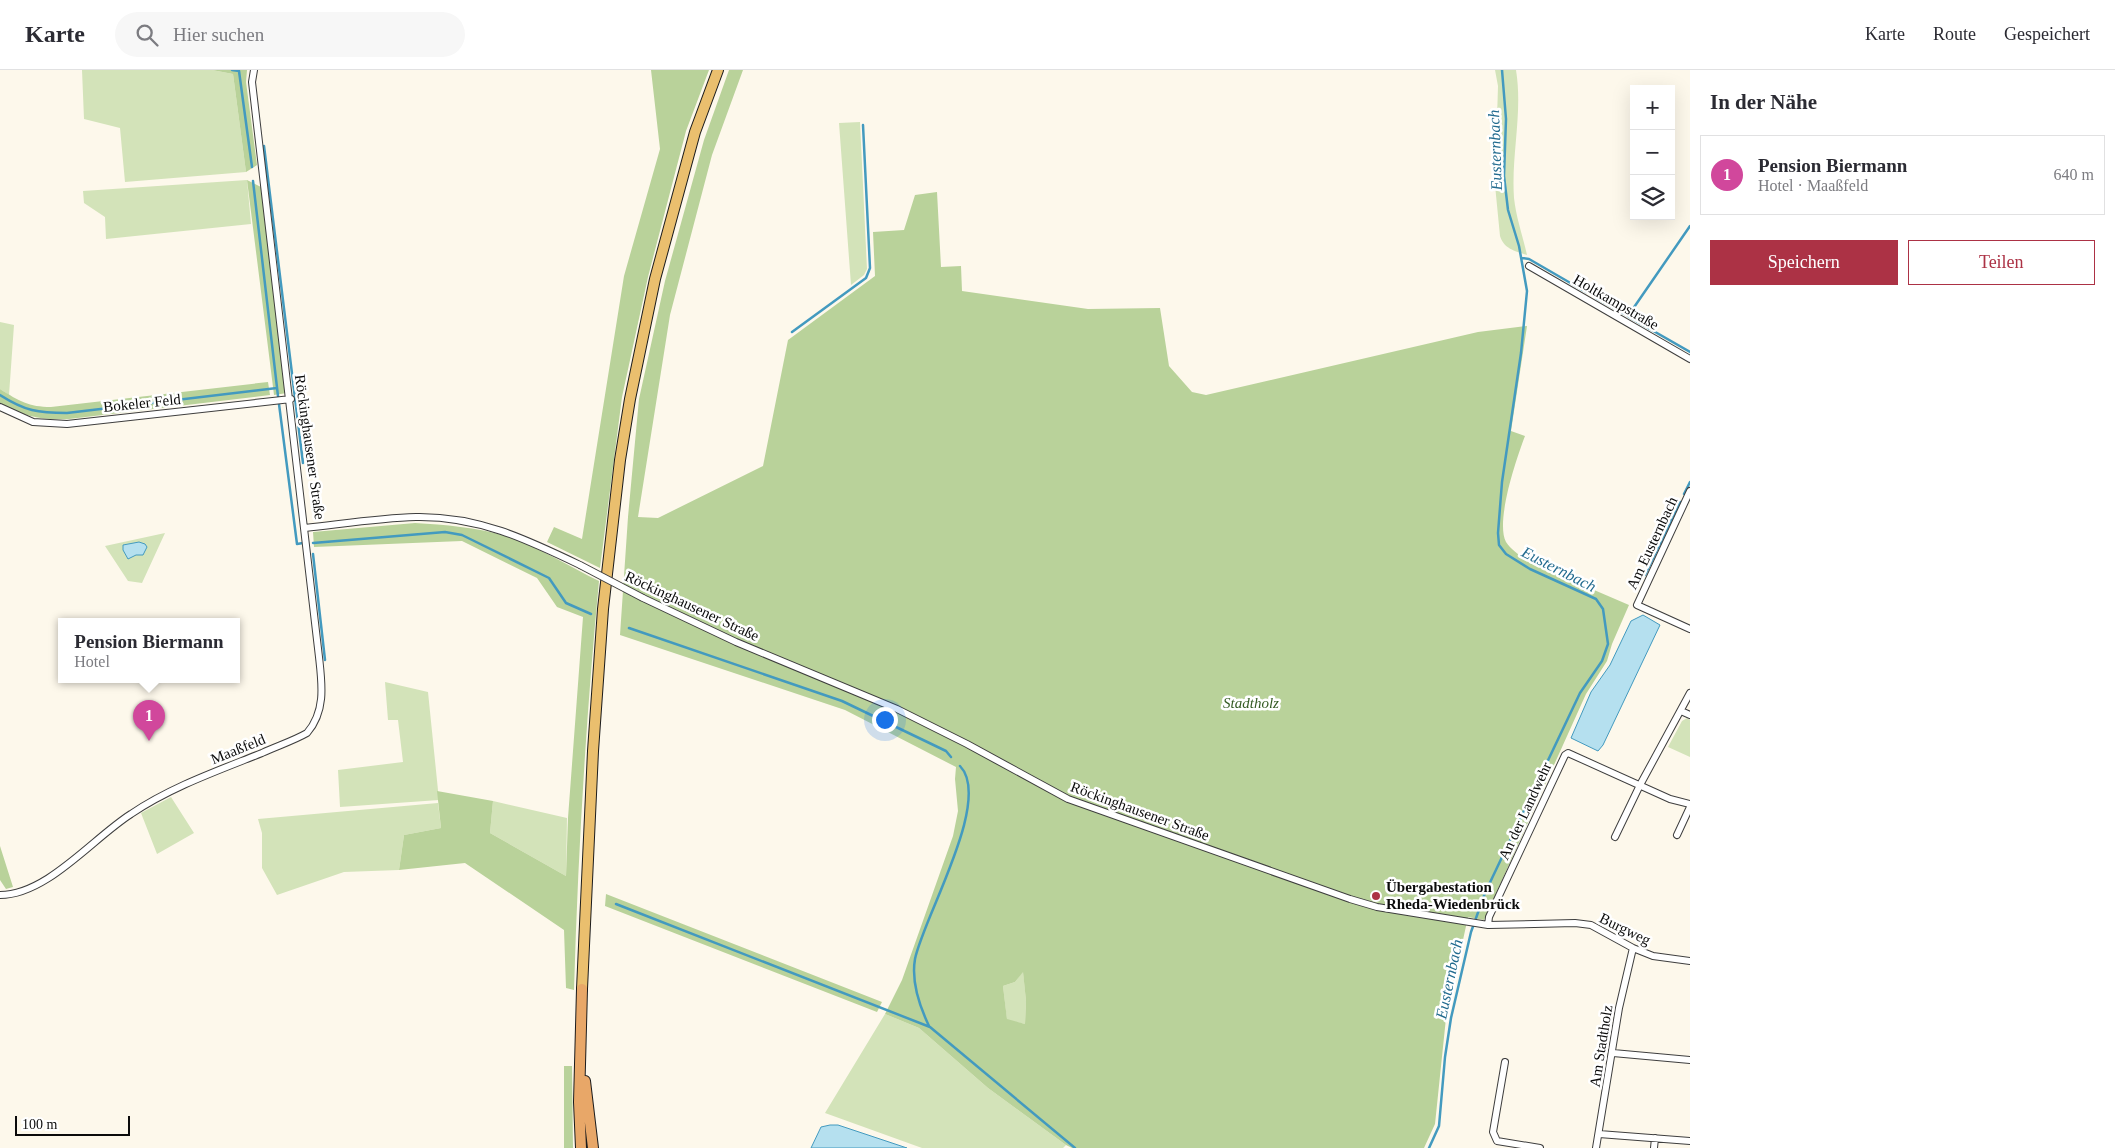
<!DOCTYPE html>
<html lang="de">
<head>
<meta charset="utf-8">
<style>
  :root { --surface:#fff; --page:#f7f7f7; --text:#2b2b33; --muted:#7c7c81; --line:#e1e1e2; --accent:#ac3245 }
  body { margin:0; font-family:"Times New Roman",serif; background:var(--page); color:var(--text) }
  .controls { position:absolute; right:15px; top:15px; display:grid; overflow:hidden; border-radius:0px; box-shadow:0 5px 20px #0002 }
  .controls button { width:45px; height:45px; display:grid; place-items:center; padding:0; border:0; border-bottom:1px solid var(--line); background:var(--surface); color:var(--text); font:25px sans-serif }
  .scale { position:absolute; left:15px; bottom:12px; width:115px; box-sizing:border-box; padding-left:5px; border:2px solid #0b0b0b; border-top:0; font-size:14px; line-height:18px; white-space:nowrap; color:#0b0b0b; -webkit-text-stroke:4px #fff; paint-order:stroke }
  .you { position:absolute; left:884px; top:649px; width:18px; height:18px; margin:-12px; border:4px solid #fff; border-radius:50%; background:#1a73e8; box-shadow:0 0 0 8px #1a73e833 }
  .badge { display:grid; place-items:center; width:32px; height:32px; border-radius:50%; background:var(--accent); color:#fff; font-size:16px; font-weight:700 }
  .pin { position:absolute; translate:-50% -41px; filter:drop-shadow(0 1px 2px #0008) }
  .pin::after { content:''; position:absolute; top:26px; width:18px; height:15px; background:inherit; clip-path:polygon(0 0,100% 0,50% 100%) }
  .popup { position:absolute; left:58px; top:548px; width:182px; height:65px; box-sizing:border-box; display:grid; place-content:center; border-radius:0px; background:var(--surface); filter:drop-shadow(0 1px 4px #0005); font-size:16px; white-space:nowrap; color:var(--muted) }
  .popup b { font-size:19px; color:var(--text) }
  .popup::after { content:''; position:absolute; left:50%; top:100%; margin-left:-10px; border:10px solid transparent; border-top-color:var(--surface) }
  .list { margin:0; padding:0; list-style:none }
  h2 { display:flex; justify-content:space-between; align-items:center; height:65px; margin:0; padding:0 20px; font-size:21px }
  h2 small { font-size:16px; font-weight:400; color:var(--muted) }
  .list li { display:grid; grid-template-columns:32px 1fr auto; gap:15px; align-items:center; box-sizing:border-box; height:80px; margin:0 10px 10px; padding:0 10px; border:1px solid var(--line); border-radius:0px }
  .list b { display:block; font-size:19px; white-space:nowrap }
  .list p { margin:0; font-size:16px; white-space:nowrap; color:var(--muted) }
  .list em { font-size:16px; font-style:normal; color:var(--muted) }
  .actions { display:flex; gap:10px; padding:15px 20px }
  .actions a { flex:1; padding:11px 0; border:1px solid var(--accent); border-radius:0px; text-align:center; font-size:18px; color:var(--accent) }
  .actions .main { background:var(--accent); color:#fff }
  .icon { flex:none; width:28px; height:28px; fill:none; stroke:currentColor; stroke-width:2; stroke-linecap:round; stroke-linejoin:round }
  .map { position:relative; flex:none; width:1690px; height:1078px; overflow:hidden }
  header { display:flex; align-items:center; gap:30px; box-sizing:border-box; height:70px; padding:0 25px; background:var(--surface); border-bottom:1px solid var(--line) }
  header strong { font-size:24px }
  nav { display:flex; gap:28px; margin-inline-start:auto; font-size:18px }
  .search { width:350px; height:45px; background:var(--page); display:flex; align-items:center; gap:12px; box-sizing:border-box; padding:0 18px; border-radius:28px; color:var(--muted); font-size:19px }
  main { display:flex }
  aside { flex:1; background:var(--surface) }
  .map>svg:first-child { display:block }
  .green { fill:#d3e3b9 }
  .forest { fill:#b9d29a; fill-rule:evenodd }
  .water { fill:#b5e0ef; stroke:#439abf }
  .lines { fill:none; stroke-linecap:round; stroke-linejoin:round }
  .stream { stroke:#439abf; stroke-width:2.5 }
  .minor-casing { stroke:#3e3e3e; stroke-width:8 }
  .primary-casing { stroke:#1c1c1c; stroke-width:12 }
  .trunk-casing { stroke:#1c1c1c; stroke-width:12 }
  .minor { stroke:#fff; stroke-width:6 }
  .primary { stroke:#eabf6e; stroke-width:10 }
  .trunk { stroke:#e8a768; stroke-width:10 }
  .minor-bridge-casing { stroke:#3e3e3e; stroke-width:8; stroke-linecap:butt }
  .minor-bridge { stroke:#fff; stroke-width:6 }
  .poi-dot { fill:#ac3245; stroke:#fff; stroke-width:2 }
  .labels { text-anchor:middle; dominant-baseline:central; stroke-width:5; stroke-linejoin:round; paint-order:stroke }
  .street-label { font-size:15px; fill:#0b0b0b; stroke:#fff }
  .park-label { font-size:15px; font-style:italic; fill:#345b23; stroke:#fff }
  .poi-label { font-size:15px; font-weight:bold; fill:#0b0b0b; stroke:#fff; text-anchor:start }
  .water-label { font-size:16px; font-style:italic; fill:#226b8f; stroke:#fff }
</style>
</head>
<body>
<header>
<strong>Karte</strong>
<div class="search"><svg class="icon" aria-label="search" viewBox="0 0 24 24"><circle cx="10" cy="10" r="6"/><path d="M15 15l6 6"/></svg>Hier suchen</div>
<nav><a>Karte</a><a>Route</a><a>Gespeichert</a></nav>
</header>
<main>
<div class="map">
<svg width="1690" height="1078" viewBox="0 0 1690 1078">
  <rect width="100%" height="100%" fill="#fdf8eb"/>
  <path class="green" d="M 82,0 L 212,0 L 233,4 L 246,102 L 125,112 L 120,58 L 84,49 Z
    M 1495,0 L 1516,0 C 1523,43 1511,85 1514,128 C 1516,147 1523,167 1527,185 C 1515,181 1504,179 1500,166 L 1495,115 L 1498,16 Z
    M 860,52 L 867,199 L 864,205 L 851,215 L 839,53 Z
    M 247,110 L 251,154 L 106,169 L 105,147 L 84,133 L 83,121 Z
    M 0,252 L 14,255 L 9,325 L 0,319 Z
    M 165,463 L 142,513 L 128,511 L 105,476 Z
    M 385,612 L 428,622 L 439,730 L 340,737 L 338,700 L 403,692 L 398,650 L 388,650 Z
    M 1687,648 L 1690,650 L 1690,687 L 1668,677 L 1682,651 Z
    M 171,727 L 194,763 L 157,784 L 141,743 Z
    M 493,731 L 567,748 L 566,806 L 490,763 Z
    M 438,733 L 441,758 L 404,765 L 399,800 L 344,802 L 277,825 L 262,798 L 262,763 L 258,749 Z
    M 1023,901 L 1026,931 L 1025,954 L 1007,950 L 1003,916 L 1015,912 Z
    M 885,944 L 919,958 L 988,1018 L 1066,1075 L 1063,1078 L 922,1078 L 825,1043 Z"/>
  <path class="forest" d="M 212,0 L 247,0 L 246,12 L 257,95 L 246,102 L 233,4 Z
    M 651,0 L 709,0 L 686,61 L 648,207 L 622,327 L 600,498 L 547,472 L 554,457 L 582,469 L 624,206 L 660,79 Z
    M 729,0 L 743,0 L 712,85 L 670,245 L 638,447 L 658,448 L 763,396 L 788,270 L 875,206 L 873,162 L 904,160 L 915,125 L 937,122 L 941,197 L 961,196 L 962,221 L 1088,239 L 1160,238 L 1169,296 L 1192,322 L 1206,325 L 1478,262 L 1527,256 L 1511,361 L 1525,366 C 1517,387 1495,451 1506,472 C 1511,480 1521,486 1529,492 L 1629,535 L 1612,574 L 1607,591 L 1586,624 L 1484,850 L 1468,847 L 1446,948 L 1435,1054 L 1424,1078 L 1072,1078 L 1066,1075 L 988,1018 L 919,958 L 885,944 L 902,910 L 953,766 L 958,741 L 955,709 L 956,697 L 845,640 L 620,565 L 628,447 L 639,329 L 665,211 L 704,70 ZM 1023,902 L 1026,931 L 1025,954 L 1007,949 L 1003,916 L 1015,912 Z
    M 247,110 L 261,117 L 287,323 L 274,325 Z
    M 268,312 L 270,325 L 69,349 C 40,350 25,347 0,333 L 0,319 C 19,331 29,337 51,337 Z
    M 415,453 C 445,455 476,457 506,466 C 538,477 569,496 599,511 C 586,647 578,783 574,920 L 566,918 L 564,860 L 465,793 L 399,800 L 404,765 L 441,758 L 437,721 L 493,731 L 490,763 L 566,806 L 568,748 L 583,547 L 557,537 L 537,508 L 462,471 L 314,477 L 313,462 Z
    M 0,776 L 13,817 L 6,819 L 0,810 Z
    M 606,824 L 882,932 L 877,942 L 605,836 Z
    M 564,996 L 572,996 L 573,1078 L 564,1078 Z"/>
  <path class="water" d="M 139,472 L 145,474 L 147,477 L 143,485 L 136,485 L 128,489 L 123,480 L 123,475 Z
    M 1643,545 L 1660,555 L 1603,675 L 1598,681 L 1571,668 L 1591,622 L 1610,595 L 1631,551 Z
    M 830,1055 L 838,1055 L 907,1078 L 811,1078 L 821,1057 Z"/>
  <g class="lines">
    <path class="stream" d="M 232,0 L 239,1 L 252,97
      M 264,76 L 303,393
      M 253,111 L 278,326
      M 1522,188 L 1529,189 L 1586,222
      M 1596,228 L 1628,246 L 1690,156
      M 1629,247 L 1690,282
      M 792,262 L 866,208 L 870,198 L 863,55
      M 0,325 C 25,341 38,343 67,343 L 277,318
      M 279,334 L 297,474 L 303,473
      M 1684,424 L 1690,412
      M 313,473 L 445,462 L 462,465 L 549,508 L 566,533 L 591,544
      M 313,484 L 325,590
      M 1645,505 L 1680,432
      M 629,558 L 842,631 L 946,681 L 951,687
      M 616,834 L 930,957 L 1075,1078
      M 929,956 C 919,935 911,912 915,889 C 923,848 993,730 960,696
      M 1429,1078 L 1439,1056 L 1445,987 L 1451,948 L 1471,862 L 1485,823 L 1580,623 L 1602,591 L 1608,574 L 1603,539 L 1596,529 L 1530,499 L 1506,484 L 1499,475 L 1498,463 L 1502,412 L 1521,283 L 1527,221 L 1519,176 L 1508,140 L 1504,106 L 1506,49 L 1502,0"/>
    <defs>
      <path id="minor" d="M 1529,196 L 1690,289
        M 0,337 L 33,352 L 67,354 L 291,329
        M 1690,421 L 1637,535 L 1690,559
        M 305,458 C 342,454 379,448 416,447 C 478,446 526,469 580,495
        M 643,528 L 736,572 L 897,639 L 967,674 L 1068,729 L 1350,829 L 1377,837 L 1488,855 L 1575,853 L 1591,855 L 1633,878 L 1653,886 L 1690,891
        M 1681,641 L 1690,645
        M 1677,765 L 1690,737
        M 1615,767 L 1640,715 L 1690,623
        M 0,825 C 47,825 93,768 131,744 C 171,717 217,701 262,683 C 277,676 293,671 307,663 C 326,641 322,614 319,587 L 252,12 L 254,0
        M 1488,855 L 1489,847 L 1565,685 L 1568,683 L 1670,729 L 1690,734
        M 1613,983 L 1690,990
        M 1505,992 L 1493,1062 L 1497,1071 L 1540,1078
        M 1599,1064 L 1690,1071
        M 1596,1078 L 1619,938 L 1633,878
        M 1654,1078 L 1655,1068"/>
      <path id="primary" d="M 582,919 L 593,681 L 603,539 L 620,390 L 630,329 L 655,209 L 695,62 L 718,0"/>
      <path id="trunk" d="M 585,1011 L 593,1078
        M 581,1078 L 579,1032 L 582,919"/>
    </defs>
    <use href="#minor" class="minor-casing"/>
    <use href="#primary" class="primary-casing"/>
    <use href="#trunk" class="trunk-casing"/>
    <use href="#minor" class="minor"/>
    <use href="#primary" class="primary"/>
    <use href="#trunk" class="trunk"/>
    <defs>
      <path id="minor-bridge" d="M 580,495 L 643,528"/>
    </defs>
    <use href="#minor-bridge" class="minor-bridge-casing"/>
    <use href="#minor-bridge" class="minor-bridge"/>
  </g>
  <circle class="poi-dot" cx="1376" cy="826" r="5"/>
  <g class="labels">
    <g class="street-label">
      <text transform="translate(1616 232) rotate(30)">Holtkampstraße</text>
      <text transform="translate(142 333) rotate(-6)">Bokeler Feld</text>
      <text transform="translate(310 377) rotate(82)">Röckinghausener Straße</text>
      <text transform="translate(1652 473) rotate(-65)">Am Eusternbach</text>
      <text transform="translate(692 536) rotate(25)">Röckinghausener Straße</text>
      <text transform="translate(238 679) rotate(-22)">Maaßfeld</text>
      <text transform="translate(1140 741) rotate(20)">Röckinghausener Straße</text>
      <text transform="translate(1525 741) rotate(-65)">An der Landwehr</text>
      <text transform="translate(1625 859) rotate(26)">Burgweg</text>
      <text transform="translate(1601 976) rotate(-81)">Am Stadtholz</text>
    </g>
    <g class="park-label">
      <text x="1251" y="633">Stadtholz</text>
    </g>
    <g class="poi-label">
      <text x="1386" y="817">Übergabestation<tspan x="1386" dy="17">Rheda-Wiedenbrück</tspan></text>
    </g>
    <g class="water-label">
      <text transform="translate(1495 80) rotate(-92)">Eusternbach</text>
      <text transform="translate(1559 499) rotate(27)">Eusternbach</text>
      <text transform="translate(1449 909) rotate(-78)">Eusternbach</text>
    </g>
  </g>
</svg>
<div class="controls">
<button>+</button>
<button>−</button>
<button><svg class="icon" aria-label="layers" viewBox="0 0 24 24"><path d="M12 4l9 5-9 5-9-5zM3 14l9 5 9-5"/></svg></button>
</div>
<div class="scale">100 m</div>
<div class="you"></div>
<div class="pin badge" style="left:149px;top:671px;background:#d1479c">1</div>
<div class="popup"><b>Pension Biermann</b>Hotel</div>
</div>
<aside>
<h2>In der Nähe<small></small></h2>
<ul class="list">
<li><span class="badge" style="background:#d1479c">1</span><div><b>Pension Biermann</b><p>Hotel · Maaßfeld</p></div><em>640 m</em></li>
</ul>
<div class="actions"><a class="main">Speichern</a><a>Teilen</a></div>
</aside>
</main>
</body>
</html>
